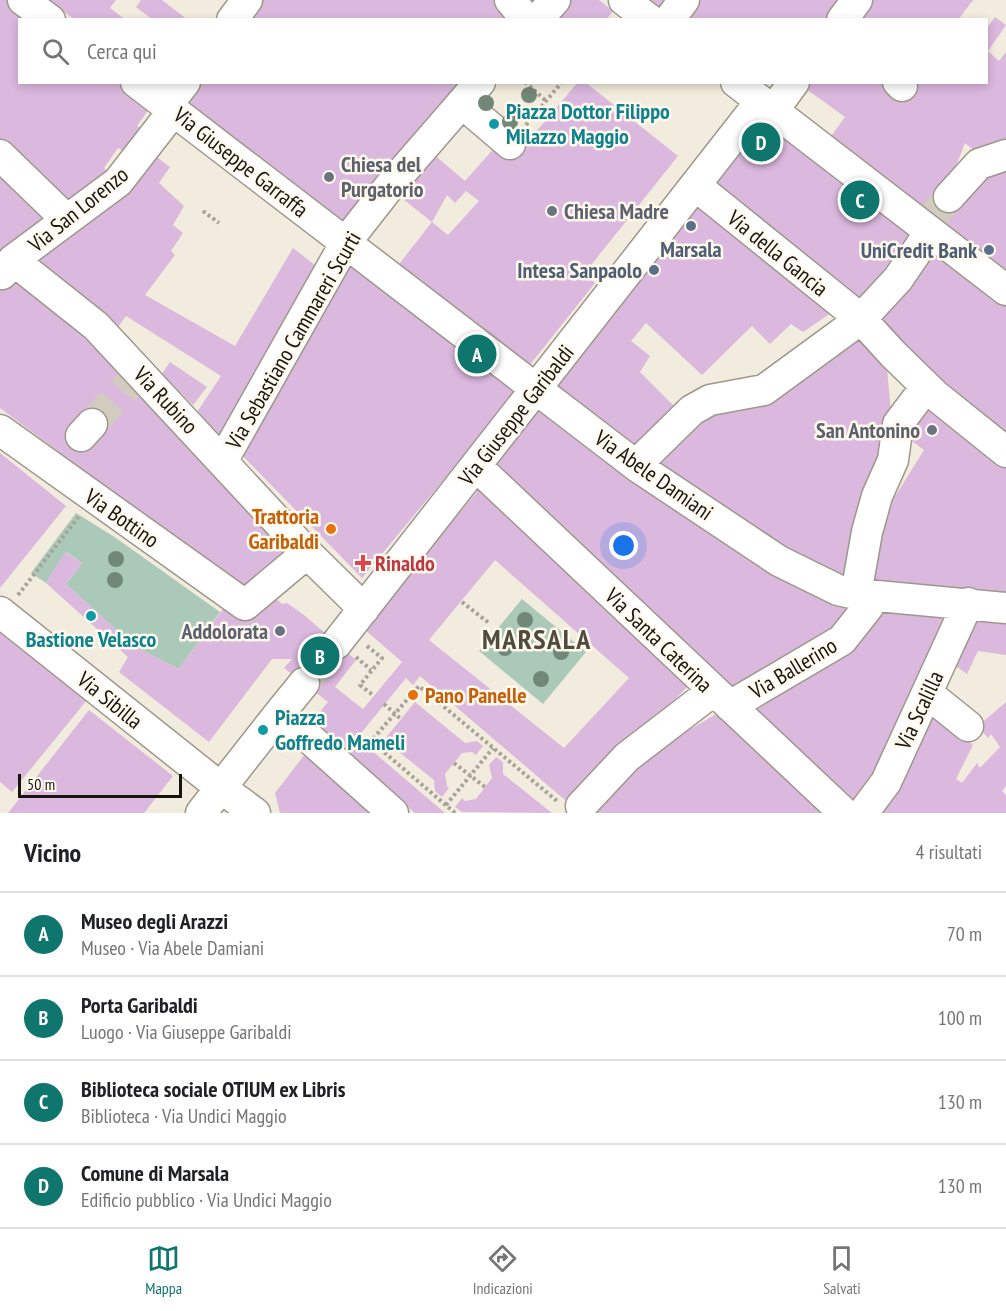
<!DOCTYPE html>
<html lang="it">
<head>
<meta charset="utf-8">
<style>
  :root { --surface:#fff; --page:#f6f6f6; --text:#202124; --muted:#757577; --line:#e0e0e0; --accent:#0f766e }
  body { margin:0; font-family:"PT Sans Narrow",sans-serif; background:var(--page); color:var(--text) }
  .scale { position:absolute; left:18px; bottom:15px; width:164px; box-sizing:border-box; padding-left:6px; border:3px solid #181511; border-top:0; font-size:16px; line-height:21px; white-space:nowrap; color:#181511; -webkit-text-stroke:4px #fff9ee; paint-order:stroke }
  .you { position:absolute; left:624px; top:546px; width:21px; height:21px; margin:-15px; border:4px solid #fff; border-radius:50%; background:#1a73e8; box-shadow:0 0 0 9px #1a73e833 }
  .badge { display:grid; place-items:center; width:39px; height:39px; border-radius:50%; background:var(--accent); color:#fff; font-size:20px; font-weight:700 }
  .pin { position:absolute; translate:-50% -50%; border:3px solid #fff; box-shadow:0 2px 6px #0006 }
  .list { margin:0; padding:0; list-style:none }
  h2 { display:flex; justify-content:space-between; align-items:center; height:78px; margin:0; padding:0 24px; font-size:26px }
  h2 small { font-size:20px; font-weight:400; color:var(--muted) }
  .list li { display:grid; grid-template-columns:39px 1fr auto; gap:18px; align-items:center; box-sizing:border-box; height:84px; padding:0 24px; border-top:2px solid var(--line) }
  .list b { display:block; font-size:22px; white-space:nowrap }
  .list p { margin:0; font-size:20px; white-space:nowrap; color:var(--muted) }
  .list em { font-size:20px; font-style:normal; color:var(--muted) }
  .icon { flex:none; width:33px; height:33px; fill:none; stroke:currentColor; stroke-width:2; stroke-linecap:round; stroke-linejoin:round }
  .map { position:relative; flex:none; width:1006px; height:813px; overflow:hidden }
  .search { position:absolute; background:var(--surface); box-shadow:0 3px 9px #0003; left:18px; right:18px; top:18px; height:66px; display:flex; align-items:center; gap:15px; box-sizing:border-box; padding:0 21px; border-radius:0px; color:var(--muted); font-size:22px }
  .sheet { height:414px; background:var(--surface) }
  nav { display:flex; justify-content:space-around; align-items:center; box-sizing:border-box; height:84px; border-top:2px solid var(--line); background:var(--surface); font-size:16px; color:var(--muted) }
  nav a { display:grid; justify-items:center; gap:3px }
  nav .on { color:var(--accent) }
  .map>svg:first-child { display:block }
  .green { fill:#abc9b9 }
  .building { fill:#dbb8de; fill-rule:evenodd }
  .lines { fill:none; stroke-linecap:round; stroke-linejoin:round }
  .minor-tunnel { stroke:#d1ccbf; stroke-width:30; stroke-dasharray:30 15; stroke-linecap:butt }
  .minor-casing { stroke:#9e988b; stroke-width:33 }
  .path { stroke:#a8a398; stroke-width:4; stroke-dasharray:3 3; stroke-linecap:butt }
  .minor { stroke:#fff; stroke-width:30 }
  .tree { fill:#718777 }
  .culture-dot { fill:#0f9aa8; stroke:#fff9ee; stroke-width:2 }
  .worship-dot { fill:#6b7280; stroke:#fff9ee; stroke-width:2 }
  .service-dot { fill:#5c6f8a; stroke:#fff9ee; stroke-width:2 }
  .food-dot { fill:#e8710a; stroke:#fff9ee; stroke-width:2 }
  .health-dot { fill:#e0444e; stroke:#fff9ee; stroke-width:2 }
  .labels { text-anchor:middle; dominant-baseline:central; stroke-width:5; stroke-linejoin:round; paint-order:stroke }
  .culture-label { font-size:22px; font-weight:bold; fill:#0d838f; stroke:#fff9ee; text-anchor:start }
  .street-label { font-size:22px; fill:#181511; stroke:#fff9ee }
  .worship-label { font-size:22px; font-weight:bold; fill:#5b616d; stroke:#fff9ee; text-anchor:start }
  .service-label { font-size:22px; font-weight:bold; fill:#4e5e75; stroke:#fff9ee; text-anchor:end }
  .food-label { font-size:22px; font-weight:bold; fill:#c56008; stroke:#fff9ee; text-anchor:end }
  .health-label { font-size:22px; font-weight:bold; fill:#be3a42; stroke:#fff9ee; text-anchor:start }
  .district-label { font-size:28px; font-weight:bold; letter-spacing:1.5px; fill:#504a3f; stroke:#fff9ee }
</style>
</head>
<body>
<div class="map">
<svg width="1006" height="813" viewBox="0 0 1006 813">
  <rect width="100%" height="100%" fill="#f2ecde"/>
  <path class="green" d="M 76,513 L 116,538 L 220,612 L 179,669 L 135,647 L 66,584 L 82,563 L 66,552 L 46,583 L 31,573 Z
    M 522,599 L 586,652 L 543,704 L 479,651 Z"/>
  <path class="building" d="M 0,0 L 9,0 L 35,20 L 20,20 L 20,82 L 119,82 L 151,106 L 137,126 L 142,129 L 125,152 L 118,148 L 104,168 L 115,178 L 69,211 L 0,145 Z
    M 49,0 L 116,0 L 110,8 L 126,20 L 75,20 Z
    M 141,0 L 162,0 L 188,20 L 153,20 L 136,7 Z
    M 260,0 L 503,0 L 520,20 L 246,20 Z
    M 566,0 L 599,0 L 613,11 L 606,20 L 550,20 Z
    M 640,0 L 675,0 L 662,17 Z
    M 692,0 L 846,0 L 832,20 L 677,20 Z
    M 863,0 L 973,0 L 958,20 L 848,20 Z
    M 995,17 L 1006,25 L 988,51 L 999,61 L 1006,52 L 1006,150 L 981,156 L 965,143 L 950,181 L 1006,163 L 1006,282 L 826,143 L 845,117 L 802,86 L 805,82 L 888,82 L 906,95 L 917,82 L 987,82 L 987,28 Z
    M 199,82 L 472,82 L 339,229 L 184,104 Z
    M 578,82 L 585,82 L 678,156 L 584,274 L 595,283 L 525,371 L 396,268 L 432,222 L 448,235 L 479,201 L 466,191 L 455,203 L 447,195 L 432,222 L 394,192 L 432,153 L 465,181 L 497,145 L 513,159 Z
    M 763,115 L 918,237 L 861,308 L 708,188 Z
    M 150,152 L 170,167 L 159,183 L 184,206 L 173,225 L 183,233 L 171,251 L 175,255 L 145,295 L 235,346 L 293,248 L 320,269 L 220,440 L 197,412 L 221,376 L 126,316 L 116,330 L 24,260 Z
    M 0,166 L 48,216 L 0,259 Z
    M 696,204 L 831,313 L 803,332 L 791,324 L 770,344 L 752,326 L 702,375 L 646,323 L 631,341 L 650,356 L 640,372 L 681,413 L 637,459 L 546,388 Z
    M 933,244 L 1006,299 L 1006,445 L 874,317 Z
    M 343,261 L 518,390 L 362,578 L 236,449 Z
    M 15,273 L 89,332 L 293,555 L 251,595 L 0,408 L 0,289 Z
    M 856,328 L 886,358 L 891,413 L 849,584 L 786,558 L 643,464 L 696,413 Z
    M 170,362 L 207,387 L 193,405 L 162,374 Z
    M 538,396 L 862,607 L 732,701 L 486,464 Z
    M 932,399 L 1006,458 L 1006,600 L 864,589 L 874,530 L 924,450 L 904,435 Z
    M 0,453 L 66,506 L 0,588 Z
    M 482,486 L 690,684 L 572,806 L 420,676 L 413,685 L 406,678 L 357,738 L 445,813 L 415,813 L 310,724 L 328,702 L 284,668 L 292,659 L 272,659 L 209,742 L 119,672 L 128,657 L 46,583 L 65,552 L 82,563 L 66,584 L 135,647 L 179,669 L 228,602 L 270,594 L 282,604 L 287,603 L 304,615 L 356,660 L 335,687 L 363,709 L 402,662 L 363,628 ZM 495,560 L 629,678 L 564,748 L 429,640 Z
    M 881,601 L 958,609 L 855,813 L 738,707 Z
    M 968,615 L 1006,619 L 1006,655 L 978,651 L 967,674 L 950,662 Z
    M 0,630 L 87,700 L 12,792 L 0,782 Z
    M 928,701 L 973,745 L 956,779 L 962,783 L 977,763 L 980,768 L 1000,747 L 991,734 L 988,738 L 978,726 L 1006,702 L 1006,786 L 1002,791 L 1006,795 L 1006,813 L 868,813 Z
    M 415,702 L 465,743 L 477,741 L 483,746 L 476,755 L 472,752 L 462,753 L 445,774 L 447,786 L 449,788 L 442,797 L 435,791 L 434,780 L 384,740 Z
    M 89,710 L 173,776 L 144,813 L 8,813 Z
    M 723,710 L 836,813 L 585,813 L 633,763 Z
    M 305,754 L 372,813 L 280,813 L 275,793 Z
    M 496,757 L 503,762 L 503,774 L 552,813 L 462,812 L 455,807 L 462,798 L 465,801 L 476,799 L 492,778 L 489,765 Z"/>
  <g class="lines">
    <path class="minor-tunnel" d="M 929,221 L 949,197
      M 92,424 L 133,380
      M 304,683 L 336,644"/>
    <defs>
      <path id="minor" d="M 23,0 L 50,20
        M 510,0 L 527,20
        M 624,0 L 650,20
        M 232,20 L 247,0
        M 537,20 L 555,0
        M 669,20 L 684,0
        M 842,20 L 857,0
        M 136,82 L 638,467 L 779,561 L 838,590 L 856,594 L 1006,608
        M 736,82 L 1006,290
        M 898,82 L 902,86
        M 462,103 L 510,144
        M 167,105 L 185,82
        M 773,111 L 794,82
        M 0,155 L 66,219
        M 696,186 L 861,319 L 893,354 L 935,395 L 1006,452
        M 949,197 L 979,164 L 1006,155
        M 13,260 L 96,326 L 307,553 L 364,609
        M 2,274 L 13,260 L 118,182 L 174,110
        M 0,430 L 245,605 L 307,553
        M 81,436 L 92,424
        M 223,460 L 346,242 L 389,187 L 480,82
        M 476,466 L 844,813
        M 638,467 L 642,459 L 692,410 L 710,400 L 764,390 L 861,319 L 898,279 L 930,232
        M 856,594 L 867,532 L 877,496 L 893,460 L 898,424 L 926,387
        M 0,612 L 221,788 L 255,813
        M 336,644 L 761,101
        M 927,693 L 968,726
        M 730,706 L 842,640 L 868,607 L 869,595
        M 278,715 L 304,683
        M 581,806 L 627,757 L 713,691
        M 201,813 L 278,715 L 308,737 L 393,813
        M 863,813 L 886,782 L 968,603"/>
    </defs>
    <use href="#minor" class="minor-casing"/>
    <path class="path" d="M 525,82 L 546,101
      M 526,125 L 562,82
      M 203,211 L 219,223
      M 18,595 L 80,515
      M 462,602 L 489,623
      M 367,646 L 382,658 L 360,685 L 374,696
      M 356,657 L 371,670
      M 384,704 L 401,719
      M 454,763 L 485,787
      M 446,805 L 493,748
      M 455,813 L 371,741 L 419,686 L 557,801"/>
    <use href="#minor" class="minor"/>
  </g>
  <g class="tree">
    <circle cx="529" cy="95" r="8"/>
    <circle cx="486" cy="103" r="8"/>
    <circle cx="510" cy="122" r="8"/>
    <circle cx="116" cy="559" r="8"/>
    <circle cx="115" cy="580" r="8"/>
    <circle cx="525" cy="620" r="8"/>
    <circle cx="505" cy="648" r="8"/>
    <circle cx="561" cy="652" r="8"/>
    <circle cx="541" cy="679" r="8"/>
  </g>
  <g class="culture-dot">
    <circle cx="494" cy="124" r="6"/>
    <circle cx="91" cy="616" r="6"/>
    <circle cx="263" cy="730" r="6"/>
  </g>
  <g class="worship-dot">
    <circle cx="329" cy="177" r="6"/>
    <circle cx="552" cy="211" r="6"/>
    <circle cx="932" cy="430" r="6"/>
    <circle cx="280" cy="631" r="6"/>
  </g>
  <g class="service-dot">
    <circle cx="691" cy="226" r="6"/>
    <circle cx="989" cy="250" r="6"/>
    <circle cx="654" cy="270" r="6"/>
  </g>
  <g class="food-dot">
    <circle cx="331" cy="529" r="6"/>
    <circle cx="413" cy="695" r="6"/>
  </g>
  <path class="health-dot" d="M360 554h6v6h6v6h-6v6h-6v-6h-6v-6h6z"/>
  <g class="labels">
    <g class="culture-label">
      <text x="506" y="111">Piazza Dottor Filippo<tspan x="506" dy="25">Milazzo Maggio</tspan></text>
      <text x="91" y="639" text-anchor="middle">Bastione Velasco</text>
      <text x="275" y="717">Piazza<tspan x="275" dy="25">Goffredo Mameli</tspan></text>
    </g>
    <g class="street-label">
      <text transform="translate(241 162) rotate(38)">Via Giuseppe Garraffa</text>
      <text transform="translate(78 209) rotate(-39)">Via San Lorenzo</text>
      <text transform="translate(778 253) rotate(39)">Via della Gancia</text>
      <text transform="translate(293 340) rotate(-60)">Via Sebastiano Cammareri Scurti</text>
      <text transform="translate(166 400) rotate(47)">Via Rubino</text>
      <text transform="translate(516 415) rotate(-52)">Via Giuseppe Garibaldi</text>
      <text transform="translate(654 475) rotate(35)">Via Abele Damiani</text>
      <text transform="translate(122 518) rotate(35)">Via Bottino</text>
      <text transform="translate(659 640) rotate(44)">Via Santa Caterina</text>
      <text transform="translate(793 668) rotate(-31)">Via Ballerino</text>
      <text transform="translate(110 700) rotate(39)">Via Sibilla</text>
      <text transform="translate(919 710) rotate(-65)">Via Scalilla</text>
    </g>
    <g class="worship-label">
      <text x="341" y="164">Chiesa del<tspan x="341" dy="25">Purgatorio</tspan></text>
      <text x="564" y="211">Chiesa Madre</text>
      <text x="920" y="430" text-anchor="end">San Antonino</text>
      <text x="268" y="631" text-anchor="end">Addolorata</text>
    </g>
    <g class="service-label">
      <text x="691" y="249" text-anchor="middle">Marsala</text>
      <text x="977" y="250">UniCredit Bank</text>
      <text x="642" y="270">Intesa Sanpaolo</text>
    </g>
    <g class="food-label">
      <text x="319" y="516">Trattoria<tspan x="319" dy="25">Garibaldi</tspan></text>
      <text x="425" y="695" text-anchor="start">Pano Panelle</text>
    </g>
    <g class="health-label">
      <text x="375" y="563">Rinaldo</text>
    </g>
    <g class="district-label">
      <text x="537" y="638">MARSALA</text>
    </g>
  </g>
</svg>
<div class="scale">50 m</div>
<div class="you"></div>
<div class="pin badge" style="left:477px;top:354px">A</div>
<div class="pin badge" style="left:320px;top:656px">B</div>
<div class="pin badge" style="left:860px;top:200px">C</div>
<div class="pin badge" style="left:761px;top:142px">D</div>
<div class="search"><svg class="icon" aria-label="search" viewBox="0 0 24 24"><circle cx="10" cy="10" r="6"/><path d="M15 15l6 6"/></svg>Cerca qui</div>
</div>
<section class="sheet">
<h2>Vicino<small>4 risultati</small></h2>
<ul class="list">
<li><span class="badge">A</span><div><b>Museo degli Arazzi</b><p>Museo · Via Abele Damiani</p></div><em>70 m</em></li>
<li><span class="badge">B</span><div><b>Porta Garibaldi</b><p>Luogo · Via Giuseppe Garibaldi</p></div><em>100 m</em></li>
<li><span class="badge">C</span><div><b>Biblioteca sociale OTIUM ex Libris</b><p>Biblioteca · Via Undici Maggio</p></div><em>130 m</em></li>
<li><span class="badge">D</span><div><b>Comune di Marsala</b><p>Edificio pubblico · Via Undici Maggio</p></div><em>130 m</em></li>
</ul>
</section>
<nav>
<a class="on"><svg class="icon" aria-label="map" viewBox="0 0 24 24"><path d="M3 6l6-2 6 2 6-2v14l-6 2-6-2-6 2zM9 4v14M15 6v14"/></svg>Mappa</a>
<a><svg class="icon" aria-label="directions" viewBox="0 0 24 24"><path d="M12 3l9 9-9 9-9-9zM9 14v-3h6M13 9l2 2-2 2"/></svg>Indicazioni</a>
<a><svg class="icon" aria-label="saved" viewBox="0 0 24 24"><path d="M7 4h10v16l-5-4-5 4z"/></svg>Salvati</a>
</nav>
</body>
</html>
